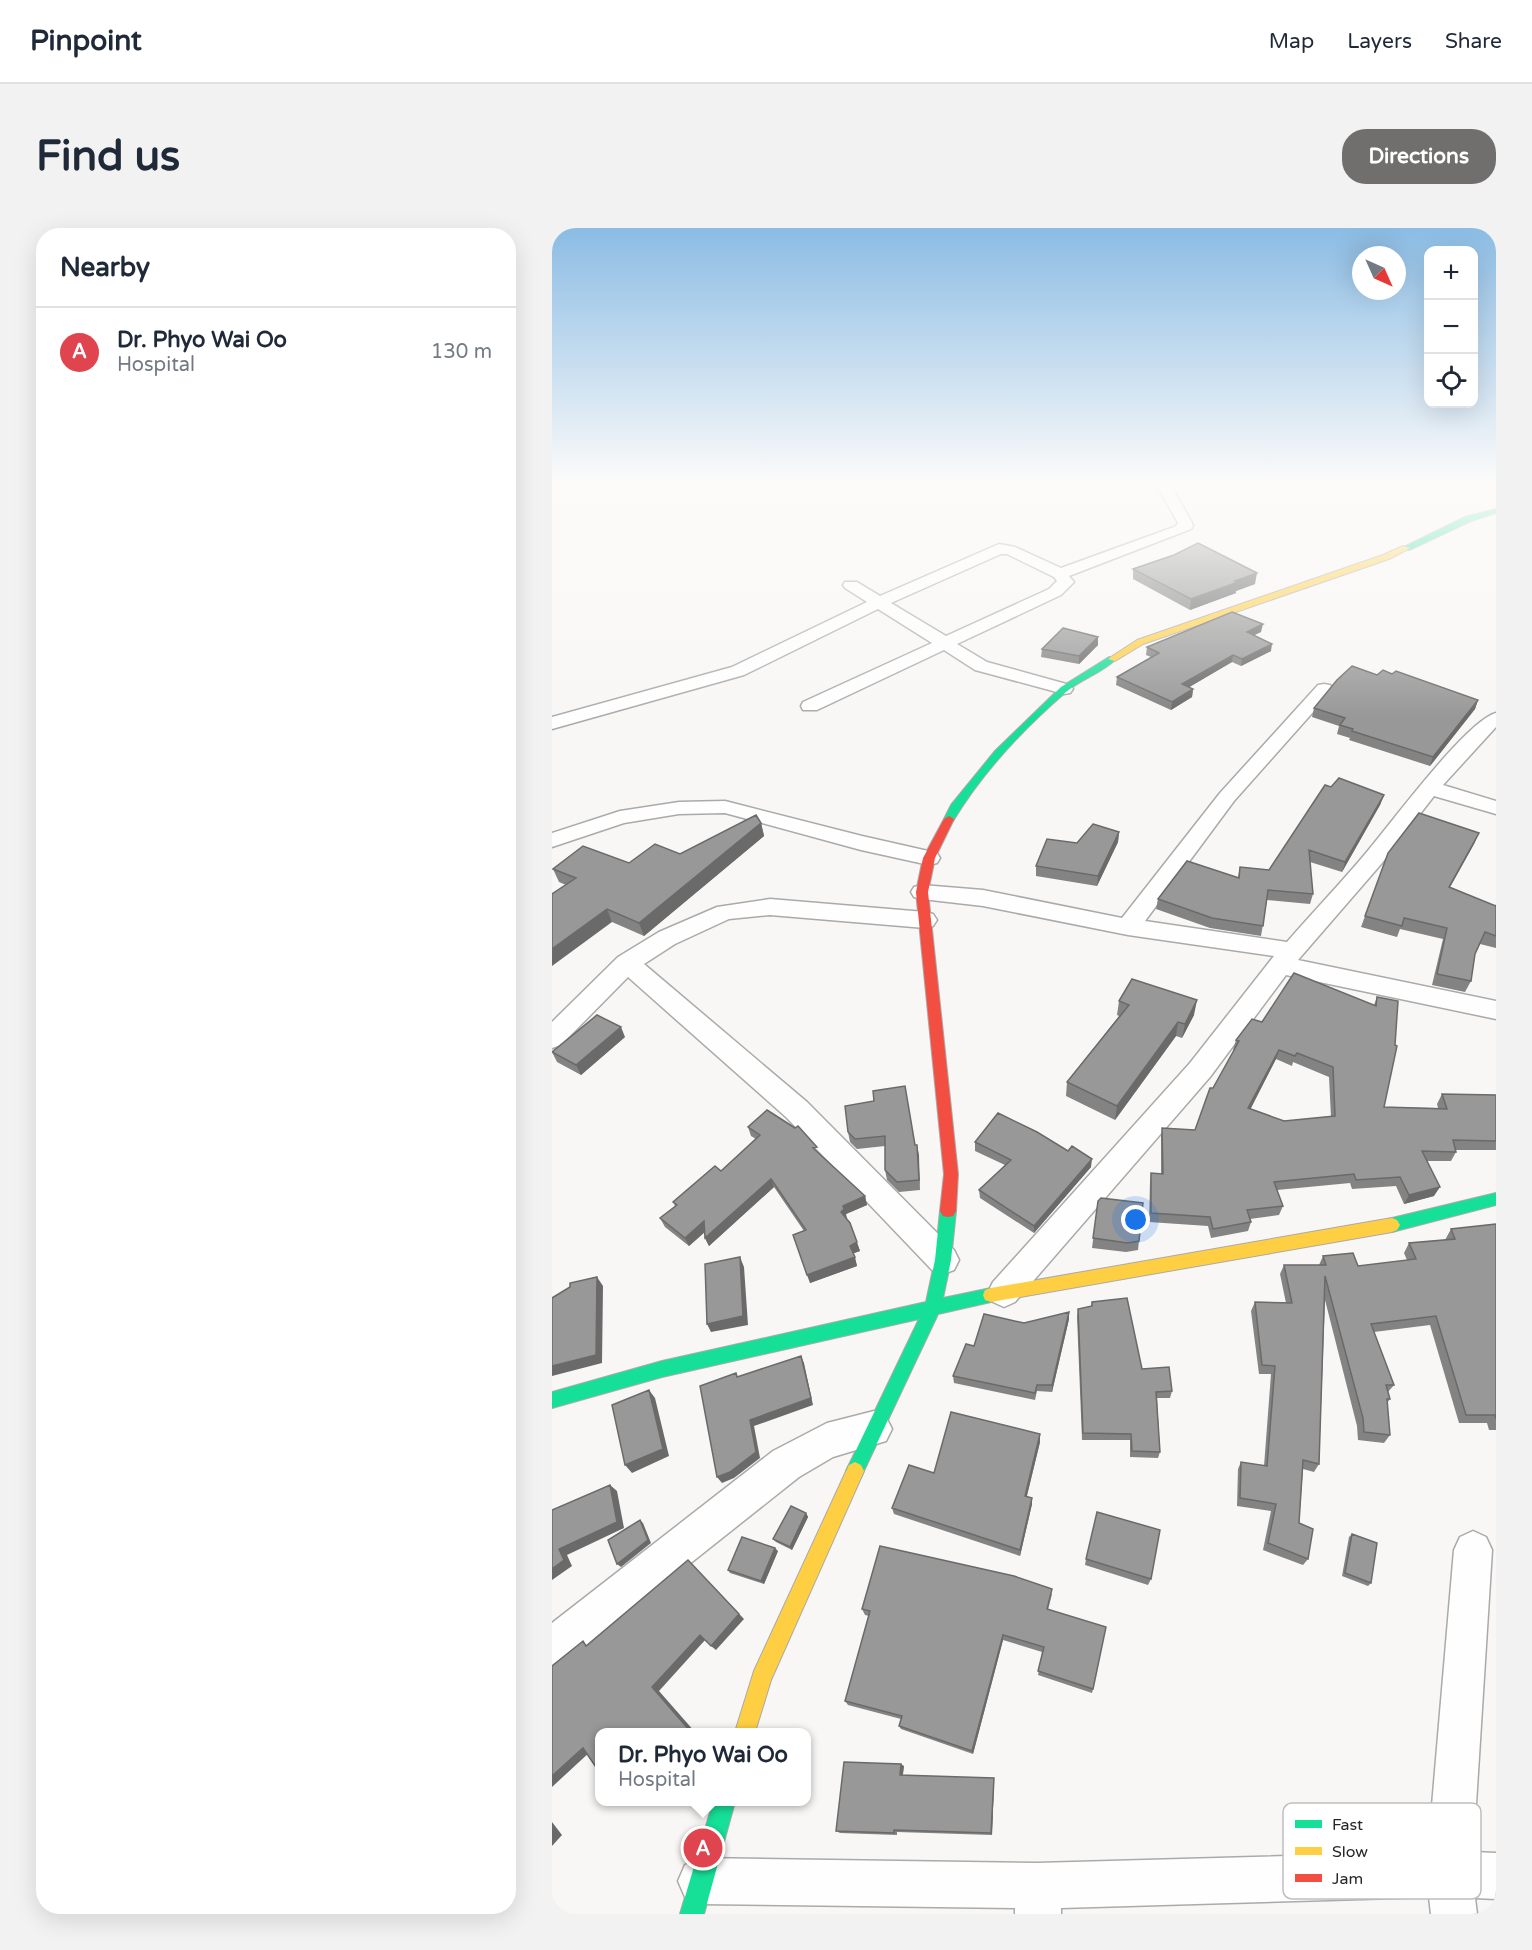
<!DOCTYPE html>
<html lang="en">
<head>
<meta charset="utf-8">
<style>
  :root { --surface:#fff; --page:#f2f2f3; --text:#1f2937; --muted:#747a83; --line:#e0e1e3; --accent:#706f6e }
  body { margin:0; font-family:"Varela Round",sans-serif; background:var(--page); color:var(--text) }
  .controls { position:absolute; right:18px; top:18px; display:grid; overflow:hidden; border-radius:12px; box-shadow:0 6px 24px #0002 }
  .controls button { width:54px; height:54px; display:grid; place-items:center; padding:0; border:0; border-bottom:2px solid var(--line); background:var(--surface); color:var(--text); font:30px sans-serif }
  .compass { position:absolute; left:800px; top:18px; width:54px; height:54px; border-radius:50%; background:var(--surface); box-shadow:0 6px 24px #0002; rotate:135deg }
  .you { position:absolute; left:584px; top:992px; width:21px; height:21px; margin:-15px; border:4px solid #fff; border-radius:50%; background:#1a73e8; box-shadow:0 0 0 9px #1a73e833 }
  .badge { display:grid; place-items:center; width:39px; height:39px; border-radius:50%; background:var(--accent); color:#fff; font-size:20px; font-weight:700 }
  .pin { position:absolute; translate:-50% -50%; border:3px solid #fff; box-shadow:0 2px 6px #0006 }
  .popup { position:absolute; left:43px; top:1500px; width:216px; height:78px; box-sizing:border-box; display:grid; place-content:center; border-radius:12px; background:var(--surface); filter:drop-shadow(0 2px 4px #0005); font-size:20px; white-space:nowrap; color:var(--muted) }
  .popup b { font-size:22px; color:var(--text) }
  .popup::after { content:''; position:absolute; left:50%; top:100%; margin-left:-12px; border:12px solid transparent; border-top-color:var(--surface) }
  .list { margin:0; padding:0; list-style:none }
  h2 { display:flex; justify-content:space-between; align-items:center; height:78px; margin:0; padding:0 24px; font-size:26px }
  h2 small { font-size:20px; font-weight:400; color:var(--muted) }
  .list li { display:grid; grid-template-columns:39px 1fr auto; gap:18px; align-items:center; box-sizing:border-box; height:90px; padding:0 24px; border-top:2px solid var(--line) }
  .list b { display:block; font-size:22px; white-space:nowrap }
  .list p { margin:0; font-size:20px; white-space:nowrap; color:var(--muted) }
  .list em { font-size:20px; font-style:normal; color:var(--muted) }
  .icon { flex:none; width:33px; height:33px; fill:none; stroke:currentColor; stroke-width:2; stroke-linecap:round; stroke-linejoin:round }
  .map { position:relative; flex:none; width:944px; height:1686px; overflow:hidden; border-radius:24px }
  header { display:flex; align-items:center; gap:36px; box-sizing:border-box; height:84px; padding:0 30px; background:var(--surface); border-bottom:2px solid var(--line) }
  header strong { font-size:28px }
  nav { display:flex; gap:33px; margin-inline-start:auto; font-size:21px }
  .intro { display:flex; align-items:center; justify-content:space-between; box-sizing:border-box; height:144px; padding:0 36px }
  h1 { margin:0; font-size:42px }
  .button { padding:15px 27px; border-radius:24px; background:var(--accent); color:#fff; font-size:21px; font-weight:700 }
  main { display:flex; gap:36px; padding:0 36px }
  aside { flex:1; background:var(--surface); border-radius:24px; box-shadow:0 6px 24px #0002 }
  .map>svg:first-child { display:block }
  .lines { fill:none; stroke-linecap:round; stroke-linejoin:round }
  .street-casing { stroke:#abaaa9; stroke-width:3 }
  .fast-casing { stroke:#abaaa9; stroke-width:2 }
  .slow-casing { stroke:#abaaa9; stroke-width:2 }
  .jam-casing { stroke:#abaaa9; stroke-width:2 }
  .street { fill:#fefefe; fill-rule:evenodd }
  .fast { fill:#16e098; fill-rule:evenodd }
  .slow { fill:#ffcf43; fill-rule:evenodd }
  .jam { fill:#f24e42; fill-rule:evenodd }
  .wall { fill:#838383; fill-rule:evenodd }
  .shaded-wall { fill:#6a6a6a }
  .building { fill:#989898; stroke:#6a6a6a; stroke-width:1.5; fill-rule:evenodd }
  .key { fill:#fff; stroke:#bebebe; stroke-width:1.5 }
  .key-label { font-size:16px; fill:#272625 }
</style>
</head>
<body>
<header>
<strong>Pinpoint</strong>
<nav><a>Map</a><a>Layers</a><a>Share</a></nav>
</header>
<div class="intro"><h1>Find us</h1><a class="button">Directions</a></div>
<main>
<aside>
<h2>Nearby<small></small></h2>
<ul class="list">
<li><span class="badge" style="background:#e0444e">A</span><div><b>Dr. Phyo Wai Oo</b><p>Hospital</p></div><em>130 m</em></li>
</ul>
</aside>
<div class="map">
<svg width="944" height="1686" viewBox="0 0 944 1686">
  <rect width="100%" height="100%" fill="#f8f7f5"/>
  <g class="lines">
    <defs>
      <path id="street" d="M 602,253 L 616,253 L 639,293 L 641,298 L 639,301 L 517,348 L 522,354 L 509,367 L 405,416 L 435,434 L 518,457 L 521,461 L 518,465 L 512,466 L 423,442 L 392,422 L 265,482 L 251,482 L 249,478 L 251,474 L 380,415 L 326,381 L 192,447 L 0,501 L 0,489 L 180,439 L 315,374 L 293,360 L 291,357 L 293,354 L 305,354 L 328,368 L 447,316 L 463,319 L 509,340 L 622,299 L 626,296 L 625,293 ZM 449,326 L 455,326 L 502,349 L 505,353 L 497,361 L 394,408 L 339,375 Z
        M 772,456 L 778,457 L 781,461 L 778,465 L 682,573 L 593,693 L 735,714 C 761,684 789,655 814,625 C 838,597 914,493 944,485 L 944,499 L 891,557 L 944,573 L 944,586 L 882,568 L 830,635 L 746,732 L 944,773 L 944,791 L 734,747 L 658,849 L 463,1074 L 452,1079 L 441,1074 L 436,1064 L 441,1054 L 638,835 L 722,728 L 576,707 L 431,678 L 370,671 L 362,669 L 359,664 L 362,659 L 370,657 L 431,662 L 570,690 L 668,565 L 766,457 Z
        M 173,573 L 310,608 L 385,625 L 388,630 L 385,635 L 377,637 L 309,622 L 173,585 L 127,586 L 72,595 L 0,619 L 0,605 L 68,583 L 127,574 Z
        M 218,671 L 373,684 L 381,686 L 385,692 L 381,698 L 373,700 L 218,687 L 177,691 L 123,716 L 92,736 L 255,874 L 402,1022 L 407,1032 L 402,1042 L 391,1046 L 380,1042 L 235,890 L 76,749 L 9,817 L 0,820 L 0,794 L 66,729 L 107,704 L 165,679 Z
        M 322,1183 L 334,1189 L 340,1201 L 334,1213 L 281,1229 L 247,1249 L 14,1434 L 0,1440 L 0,1395 L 221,1223 L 275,1195 Z
        M 921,1303 L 934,1309 L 940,1322 L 921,1624 L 944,1625 L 944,1671 L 923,1670 L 925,1686 L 879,1686 L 877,1669 L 509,1680 L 509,1686 L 463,1686 L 463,1680 L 149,1676 L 133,1669 L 126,1653 L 133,1637 L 149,1630 L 485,1635 L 876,1624 L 902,1322 L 908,1309 Z"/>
      <path id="fast" d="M 944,281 L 944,285 L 919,293 L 857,322 L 850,320 L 913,289 Z
        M 557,429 L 564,431 C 550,445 529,451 514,464 C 471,501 430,545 401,593 L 393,593 L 392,591 L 399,577 L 443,523 L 509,459 Z
        M 944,965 L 944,977 L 840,1004 L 835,1002 L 832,997 L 835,992 L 840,990 Z
        M 396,977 L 401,978 L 404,983 L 399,1032 L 391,1070 L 439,1060 L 445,1062 L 447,1067 L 445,1072 L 439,1074 L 386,1086 L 309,1249 L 303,1252 L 297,1249 L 294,1243 L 367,1091 L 110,1149 L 0,1180 L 0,1164 L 110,1133 L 374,1074 L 383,1032 L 388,983 L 391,978 Z
        M 161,1574 L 183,1574 L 152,1686 L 128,1686 Z"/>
      <path id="slow" d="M 851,318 L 858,320 L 837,331 L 591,416 L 563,433 L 556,431 L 585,412 L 831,327 Z
        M 840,990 L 845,992 L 848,997 L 845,1002 L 840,1004 L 439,1074 L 433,1072 L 431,1067 L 433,1062 L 439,1060 Z
        M 303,1234 L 309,1237 L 312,1243 L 219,1452 L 203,1504 L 183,1504 L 202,1443 L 297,1237 Z"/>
      <path id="jam" d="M 397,588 L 402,591 L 383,630 L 376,664 L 406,946 L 404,983 L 401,988 L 396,989 L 391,988 L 388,983 L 392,946 L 364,664 L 371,630 L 392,591 Z"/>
    </defs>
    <use href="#street" class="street-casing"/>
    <use href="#fast" class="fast-casing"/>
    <use href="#slow" class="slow-casing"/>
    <use href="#jam" class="jam-casing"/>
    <use href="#street" class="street"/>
    <use href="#fast" class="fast"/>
    <use href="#slow" class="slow"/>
    <use href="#jam" class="jam"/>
  </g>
  <path class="wall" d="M 581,341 L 703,356 L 684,363 L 684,365 L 638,382 L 581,351 Z
    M 709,404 L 702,407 L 719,423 L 689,438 L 680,434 L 637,459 L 641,461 L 640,469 L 619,482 L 564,457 L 565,449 L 599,429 L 594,427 L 595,419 Z
    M 546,417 L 527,436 L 489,429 L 490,421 Z
    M 825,447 L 926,472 L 923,481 L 878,538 L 797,512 L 798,510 L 785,506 L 787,498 L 760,489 L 762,480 Z
    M 779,559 L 832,567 L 828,577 L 790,644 L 758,634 L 761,666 L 758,676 L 715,672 L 709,708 L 658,700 L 604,681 L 606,671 L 686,649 L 688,639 L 717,642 Z
    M 209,595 L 212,608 L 92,708 L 60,694 L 14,657 L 7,654 L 1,641 L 77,635 L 128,626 Z
    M 567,604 L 566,614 L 545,658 L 484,648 L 484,638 L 525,615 Z
    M 927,605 L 922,616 L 898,659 L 943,678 L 944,676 L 944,720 L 928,716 L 923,726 L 919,753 L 913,764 L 880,757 L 891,711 L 848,701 L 845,709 L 809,699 L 836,625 Z
    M 825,769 L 832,879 L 886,880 L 885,876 L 890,866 L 944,867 L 944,922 L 904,922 L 904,924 L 899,933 L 874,933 L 882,968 L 852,976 L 844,958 L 800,961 L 798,955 L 725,962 L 731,978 L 727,987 L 698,991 L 699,994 L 696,1003 L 659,1010 L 656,998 L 597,994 L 598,954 L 599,945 L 609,946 L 609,909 L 610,900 L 643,902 L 682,822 L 681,822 L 684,812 L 710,794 L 822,777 ZM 724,831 L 740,838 L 741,834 L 777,849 L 779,889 L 732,893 L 698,881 Z
    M 567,773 L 642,787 L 630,810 L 624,808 L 563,892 L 514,868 L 515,854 L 567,788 L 565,787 Z
    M 73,809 L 29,847 L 5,834 L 0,824 Z
    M 293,878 L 363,917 L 365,917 L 368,962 L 347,964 L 335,952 L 333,942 L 333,918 L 305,921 L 298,914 L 296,904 Z
    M 196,899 L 267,925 L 313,968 L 315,977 L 294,986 L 294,990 L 308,1023 L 301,1025 L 305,1038 L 258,1055 L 252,1003 L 222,959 L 157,1018 L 153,1010 L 153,1004 L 137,1018 L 113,999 L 108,990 L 123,978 L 121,974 L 169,943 L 204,911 L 199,908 Z
    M 423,914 L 516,923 L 539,939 L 482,1005 L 428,970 L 427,962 L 453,937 L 423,923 Z
    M 546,973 L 587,1013 L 586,1022 L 574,1024 L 540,1020 Z
    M 944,996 L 944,1202 L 937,1202 L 935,1195 L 907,1195 L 878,1097 L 822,1104 L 842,1157 L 836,1164 L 838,1171 L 835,1175 L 838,1207 L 832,1215 L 806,1212 L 805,1198 L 773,1072 L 767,1236 L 762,1244 L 751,1241 L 747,1295 L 756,1331 L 751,1337 L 711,1322 L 719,1283 L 685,1278 L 686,1241 L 689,1234 L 712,1238 L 719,1146 L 707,1146 L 699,1083 L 703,1074 L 734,1075 L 728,1046 L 732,1037 L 767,1037 L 771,1028 L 806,1038 L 855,1032 L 852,1025 L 857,1015 L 893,1012 L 899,1001 Z
    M 540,1074 L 590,1141 L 620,1163 L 618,1170 L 605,1170 L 608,1224 L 606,1230 L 578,1229 L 578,1212 L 530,1212 L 525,1089 L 526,1081 L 539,1078 Z
    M 517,1091 L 500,1164 L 485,1163 L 483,1172 L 402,1155 L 401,1148 L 422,1118 L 472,1095 Z
    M 488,1206 L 488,1214 L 475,1268 L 480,1276 L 468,1328 L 342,1286 L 340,1280 L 382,1245 Z
    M 254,1285 L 256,1289 L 240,1322 L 224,1314 L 221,1311 Z
    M 800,1306 L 819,1355 L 816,1358 L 790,1348 L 797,1309 Z
    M 226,1323 L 212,1356 L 178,1345 L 176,1342 Z
    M 534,1331 L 599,1351 L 596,1357 L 533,1337 Z
    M 500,1366 L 496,1382 L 541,1461 L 540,1465 L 486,1447 L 490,1424 L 451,1412 L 421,1526 L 349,1501 L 347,1498 L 349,1491 L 296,1477 L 293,1473 L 317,1388 L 313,1387 L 310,1381 Z
    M 352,1538 L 351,1547 L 442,1553 L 440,1607 L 345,1604 L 345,1607 L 288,1605 L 284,1603 Z"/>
  <path class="shaded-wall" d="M 705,345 L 703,356 L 684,363 L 684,365 L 638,382 L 639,371 L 683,353 Z
    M 711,396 L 709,404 L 694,411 L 695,404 Z
    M 546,409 L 546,417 L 527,436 L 527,428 Z
    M 720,416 L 719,423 L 689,438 L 690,431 Z
    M 681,427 L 680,434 L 629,464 L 630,456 Z
    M 641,461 L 640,469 L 619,482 L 620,474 Z
    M 926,472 L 923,481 L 878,538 L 881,529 Z
    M 832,567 L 828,577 L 790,644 L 793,634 Z
    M 209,595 L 212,608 L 92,708 L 87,695 Z
    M 567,604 L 566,614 L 545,658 L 546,648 Z
    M 927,605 L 922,616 L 892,670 L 897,659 Z
    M 55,681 L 60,694 L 0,738 L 0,721 Z
    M 645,772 L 642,787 L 630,810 L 633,796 Z
    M 626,794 L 624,808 L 563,892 L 565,878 Z
    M 69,799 L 73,809 L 29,847 L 24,837 Z
    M 727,822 L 724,831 L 694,890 L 696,880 Z
    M 365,917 L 367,927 L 368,962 L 367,952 Z
    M 540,931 L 539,939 L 482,1005 L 482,998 Z
    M 219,951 L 222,959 L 157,1018 L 153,1010 Z
    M 888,959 L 882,968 L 852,976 L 857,967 Z
    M 313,968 L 315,977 L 294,986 L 295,990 L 292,992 L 289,984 L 291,978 Z
    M 152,993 L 156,1001 L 137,1018 L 133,1010 Z
    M 305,1014 L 308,1023 L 300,1026 L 298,1018 Z
    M 188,1029 L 192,1039 L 196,1097 L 159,1104 L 155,1096 Z
    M 303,1029 L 305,1038 L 258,1055 L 255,1047 Z
    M 45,1049 L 51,1058 L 50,1135 L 0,1148 L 0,1138 Z
    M 517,1084 L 517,1091 L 500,1164 L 500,1157 Z
    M 249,1128 L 252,1135 L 261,1177 L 202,1198 L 208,1230 L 182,1250 L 170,1255 L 165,1249 L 198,1192 Z
    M 97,1162 L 103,1170 L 117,1228 L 80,1245 L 73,1237 Z
    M 488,1206 L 488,1214 L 473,1275 L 473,1268 Z
    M 58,1257 L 65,1263 L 72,1300 L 15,1327 L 20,1338 L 0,1352 L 0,1341 L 7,1321 Z
    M 480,1270 L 480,1276 L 468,1328 L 468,1322 Z
    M 254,1285 L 256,1289 L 240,1322 L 238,1319 Z
    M 88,1292 L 91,1295 L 99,1315 L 69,1339 L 65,1336 Z
    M 223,1320 L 226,1323 L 212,1356 L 209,1353 Z
    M 136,1332 L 192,1391 L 164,1422 L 159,1418 Z
    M 148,1407 L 154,1411 L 107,1463 L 143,1504 L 137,1504 L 100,1459 Z
    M 451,1407 L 451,1412 L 421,1526 L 420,1523 Z
    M 31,1520 L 39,1523 L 0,1559 L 0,1548 Z
    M 349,1536 L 352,1538 L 350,1550 L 348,1547 Z
    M 442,1550 L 442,1553 L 440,1607 L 439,1605 Z
    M 0,1594 L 10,1607 L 0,1618 Z"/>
  <path class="building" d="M 646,315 L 705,345 L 683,353 L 686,354 L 639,371 L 581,341 L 622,327 Z
    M 680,384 L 711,396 L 695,404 L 720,416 L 690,431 L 681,427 L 630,456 L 641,461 L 620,474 L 565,449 L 607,425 L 595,419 Z
    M 511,400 L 546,409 L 527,428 L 490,421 Z
    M 800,438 L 825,447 L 831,442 L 840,446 L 844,443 L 926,472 L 881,529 L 800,503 L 801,501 L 788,497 L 793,490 L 762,480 L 785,452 Z
    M 787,550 L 832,567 L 793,634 L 757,622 L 761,666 L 716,662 L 711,698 L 660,690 L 606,671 L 635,633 L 687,650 L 688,639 L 717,642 L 773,557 L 779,559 Z
    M 867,585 L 927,605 L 897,659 L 944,678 L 944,708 L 933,704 L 923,726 L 919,753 L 885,746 L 895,700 L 852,690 L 850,698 L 813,688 L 836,625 Z
    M 204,587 L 209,595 L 87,695 L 55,681 L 0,721 L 0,666 L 24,650 L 1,641 L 31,618 L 77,635 L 103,616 L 128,626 Z
    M 541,596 L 567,604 L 546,648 L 484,638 L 495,611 L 525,615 Z
    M 742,745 L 824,778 L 825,769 L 846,773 L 843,817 L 845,818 L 832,879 L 895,881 L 890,866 L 944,867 L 944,913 L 901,912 L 904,924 L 870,923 L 888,959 L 857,967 L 848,949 L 804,952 L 802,946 L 722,954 L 731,978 L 695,982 L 699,994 L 661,1001 L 658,989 L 599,985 L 599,945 L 611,946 L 610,900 L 643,902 L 658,860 L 661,860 L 687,813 L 684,812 L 700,791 L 710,794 ZM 727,822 L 743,828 L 745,825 L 781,839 L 783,888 L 732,893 L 696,880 Z
    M 580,751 L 645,772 L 633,796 L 626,794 L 565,878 L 515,854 L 577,777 L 567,773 Z
    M 45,787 L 69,799 L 24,837 L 0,824 Z
    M 353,858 L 363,917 L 365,917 L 367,952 L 345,954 L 333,942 L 333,908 L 303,911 L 296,904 L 293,878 L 322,873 L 321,863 Z
    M 215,882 L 243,900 L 246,898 L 265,919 L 261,920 L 313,968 L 291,978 L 292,981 L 289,984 L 298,995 L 305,1014 L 298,1018 L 303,1029 L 255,1047 L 241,1007 L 254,1002 L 219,951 L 153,1010 L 152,993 L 133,1010 L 108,990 L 125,977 L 121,974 L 163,938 L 169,943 L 208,907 L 196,899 Z
    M 446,885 L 485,904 L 516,923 L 520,918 L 540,931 L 482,998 L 427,962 L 459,932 L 423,914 Z
    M 549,970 L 591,975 L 587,1013 L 576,1015 L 541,1010 L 546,973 Z
    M 944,996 L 944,1191 L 943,1187 L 914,1187 L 884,1088 L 819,1096 L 842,1157 L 834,1157 L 838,1171 L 835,1171 L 838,1207 L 812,1204 L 811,1190 L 773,1048 L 767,1236 L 751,1232 L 747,1295 L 761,1301 L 756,1331 L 716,1315 L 724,1276 L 688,1270 L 689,1234 L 715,1238 L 723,1138 L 710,1137 L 703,1074 L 740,1075 L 732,1037 L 774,1037 L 771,1028 L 801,1025 L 806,1038 L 864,1031 L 857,1015 L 903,1011 L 899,1001 Z
    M 188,1029 L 191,1088 L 155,1096 L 153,1036 Z
    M 45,1049 L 44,1127 L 0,1138 L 0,1070 L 18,1059 L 18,1055 Z
    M 575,1070 L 590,1141 L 617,1139 L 620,1163 L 604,1164 L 608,1224 L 580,1223 L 579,1206 L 531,1205 L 526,1081 L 540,1078 L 540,1074 Z
    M 517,1084 L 500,1157 L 485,1157 L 483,1165 L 401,1148 L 414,1116 L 422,1118 L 432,1086 L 472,1095 Z
    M 249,1128 L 259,1170 L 198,1192 L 204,1224 L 178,1244 L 165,1249 L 148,1158 L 184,1145 L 185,1149 Z
    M 97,1162 L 111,1221 L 73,1237 L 60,1177 Z
    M 399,1184 L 488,1206 L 473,1268 L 480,1270 L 468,1322 L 340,1280 L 357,1237 L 382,1245 Z
    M 58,1257 L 65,1294 L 7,1321 L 12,1332 L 0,1341 L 0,1282 Z
    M 239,1278 L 254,1285 L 238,1319 L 221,1311 Z
    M 545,1284 L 608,1302 L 599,1351 L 534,1331 Z
    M 88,1292 L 96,1312 L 65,1336 L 56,1312 Z
    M 800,1306 L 825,1315 L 819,1355 L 793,1345 Z
    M 190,1309 L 223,1320 L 209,1353 L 176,1342 Z
    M 328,1318 L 462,1348 L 500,1361 L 495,1381 L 554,1399 L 541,1461 L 486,1443 L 492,1419 L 451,1407 L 420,1523 L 347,1498 L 350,1488 L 293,1473 L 318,1383 L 310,1381 Z
    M 136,1332 L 187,1386 L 159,1418 L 148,1407 L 100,1459 L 138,1503 L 137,1504 L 48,1504 L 48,1545 L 31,1520 L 0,1548 L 0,1438 L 31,1413 L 34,1418 Z
    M 292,1534 L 349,1536 L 348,1547 L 442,1550 L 439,1605 L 342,1602 L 342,1605 L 284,1603 Z"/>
  <linearGradient id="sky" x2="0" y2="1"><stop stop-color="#8bbce4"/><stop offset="0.52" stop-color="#fcfbfa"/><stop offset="1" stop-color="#fcfbfa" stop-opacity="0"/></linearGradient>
  <rect width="944" height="489" fill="url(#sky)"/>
  <rect x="731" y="1575" width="198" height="96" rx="9" class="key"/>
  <rect x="743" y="1592" width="27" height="8" fill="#16e098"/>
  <rect x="743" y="1619" width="27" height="8" fill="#ffcf43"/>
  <rect x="743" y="1646" width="27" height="8" fill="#f24e42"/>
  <g class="key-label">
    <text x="780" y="1602">Fast</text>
    <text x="780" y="1629">Slow</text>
    <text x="780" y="1656">Jam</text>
  </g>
</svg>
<div class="controls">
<button>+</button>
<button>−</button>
<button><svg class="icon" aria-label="locate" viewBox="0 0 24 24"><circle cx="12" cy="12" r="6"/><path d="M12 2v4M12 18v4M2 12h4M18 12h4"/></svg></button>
</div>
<svg class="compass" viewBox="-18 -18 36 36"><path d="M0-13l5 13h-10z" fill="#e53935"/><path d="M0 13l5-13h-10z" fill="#747a83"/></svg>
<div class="you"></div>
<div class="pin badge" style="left:151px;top:1620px;background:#e0444e">A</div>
<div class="popup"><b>Dr. Phyo Wai Oo</b>Hospital</div>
</div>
</main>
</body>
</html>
